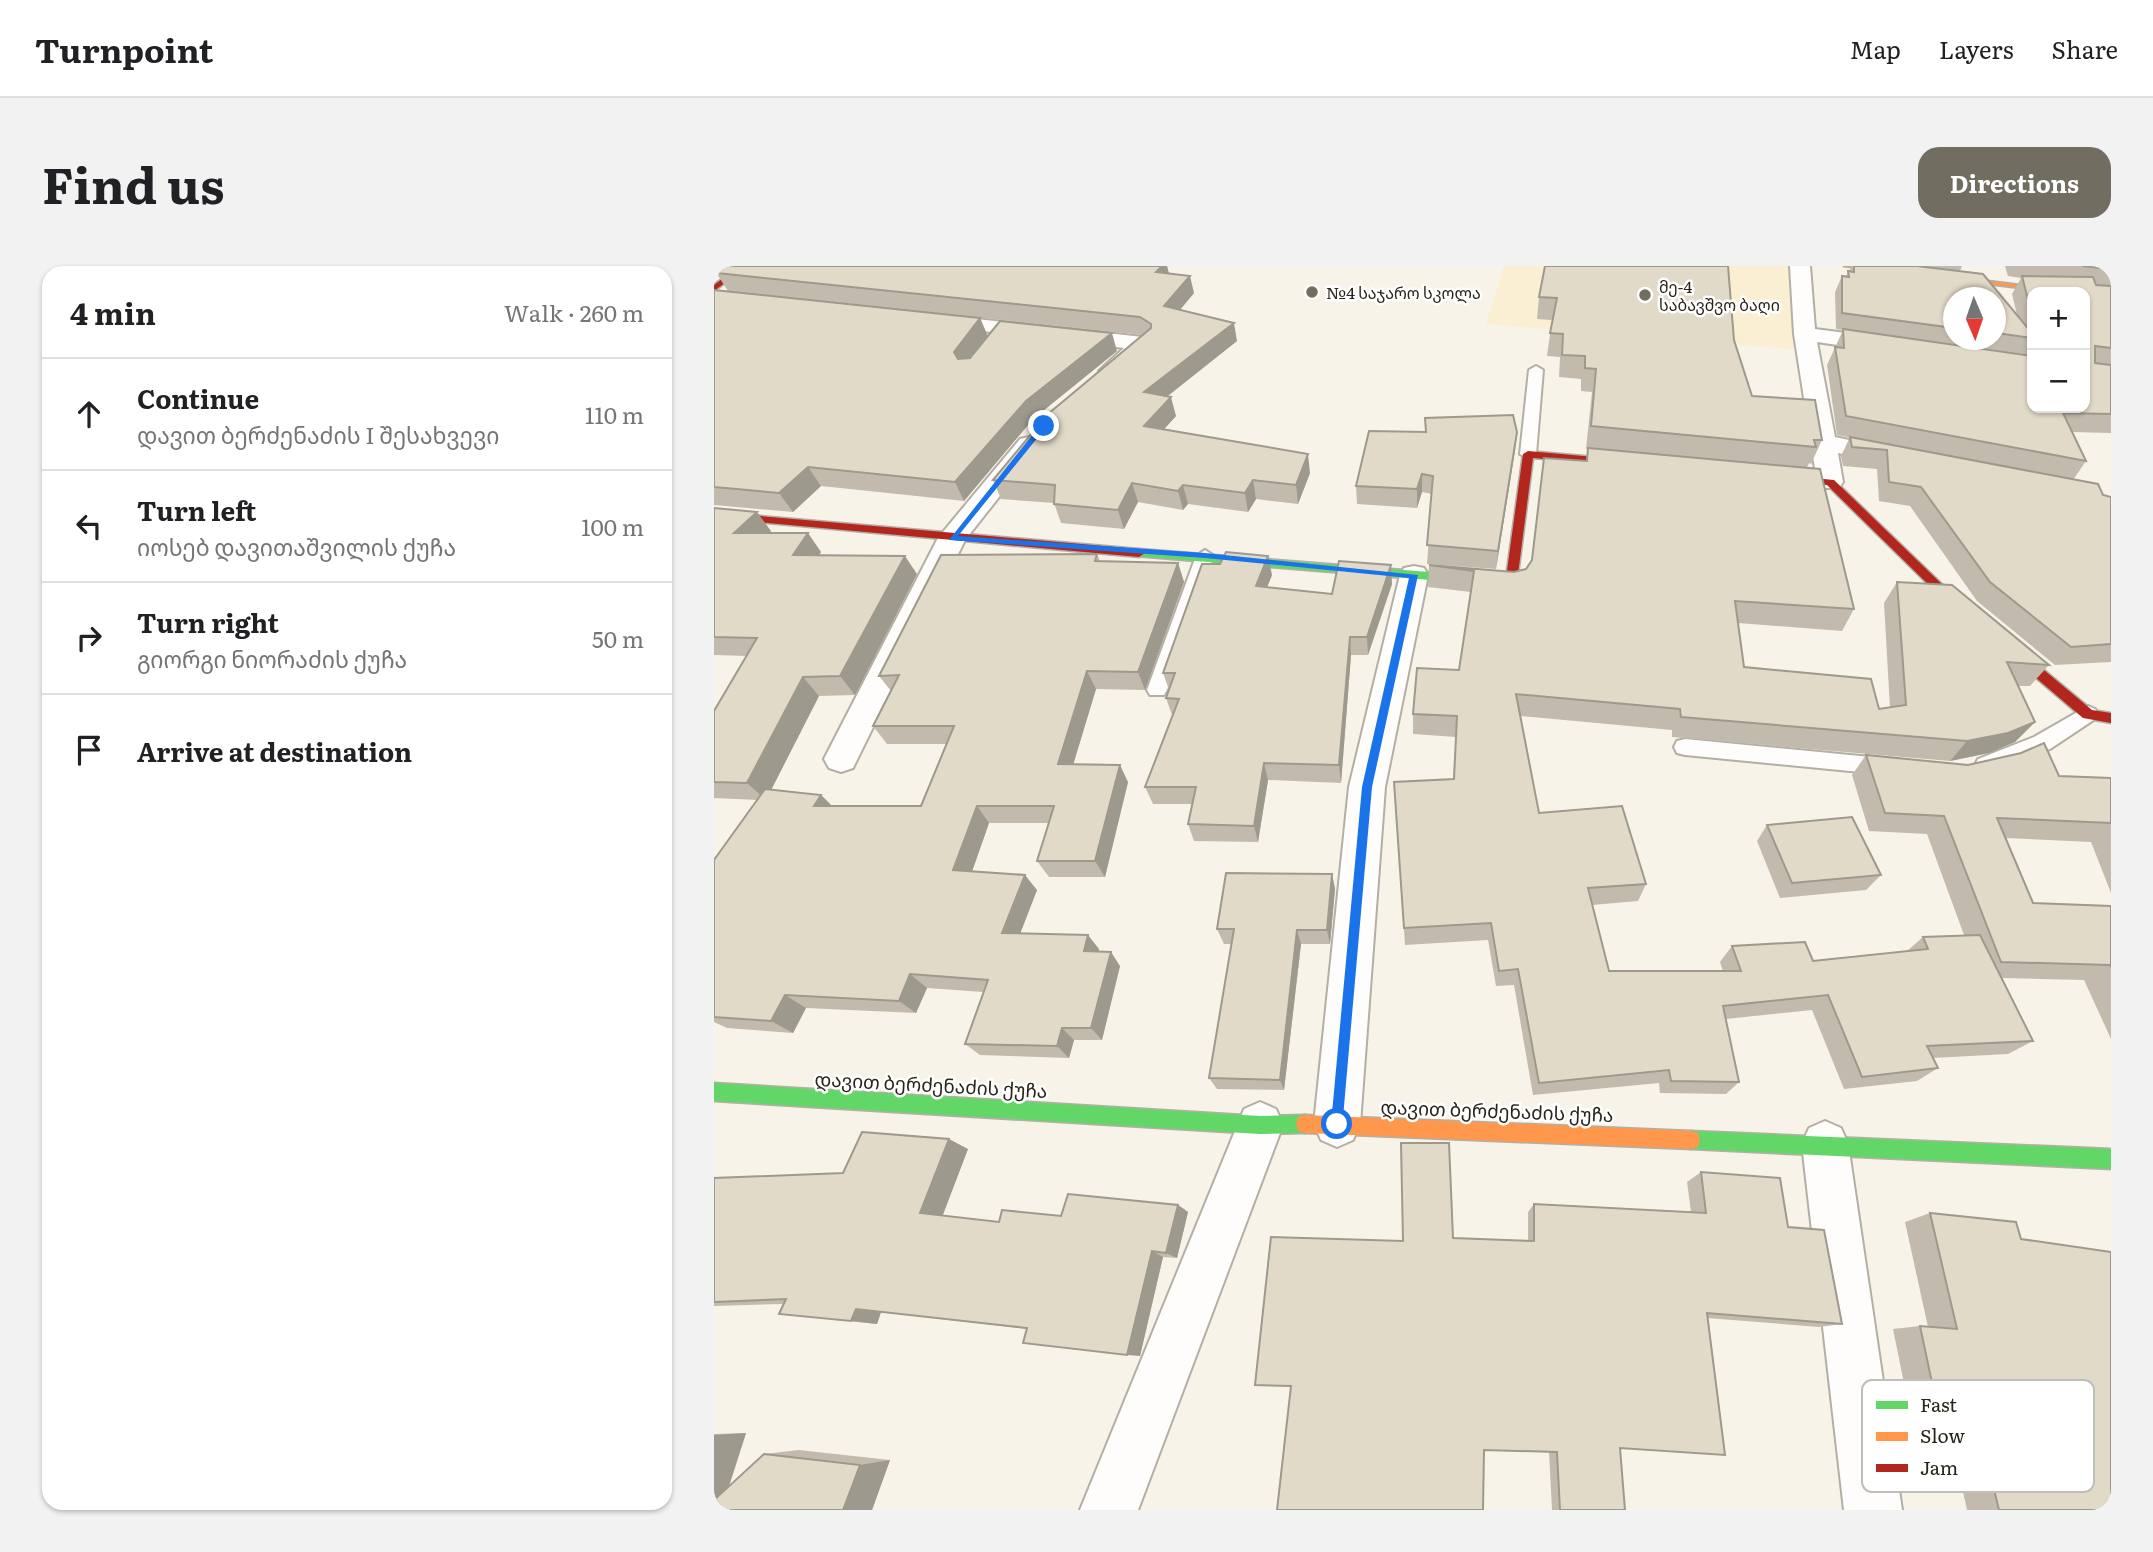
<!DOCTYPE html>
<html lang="en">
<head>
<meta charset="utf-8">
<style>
  :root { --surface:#fff; --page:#f2f2f2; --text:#202124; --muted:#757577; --line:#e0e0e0; --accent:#726d61 }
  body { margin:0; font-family:Literata,"Noto Sans Georgian",serif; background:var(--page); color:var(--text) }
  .controls { position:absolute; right:21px; top:21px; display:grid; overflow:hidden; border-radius:14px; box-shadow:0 2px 5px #0004 }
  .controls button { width:63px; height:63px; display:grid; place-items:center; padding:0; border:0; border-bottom:2px solid var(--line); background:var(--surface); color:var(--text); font:35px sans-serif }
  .compass { position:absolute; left:1229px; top:21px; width:63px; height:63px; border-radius:50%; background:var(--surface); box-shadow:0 2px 5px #0004; rotate:178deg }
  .stop { position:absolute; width:21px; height:21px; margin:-16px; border:5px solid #1a73e8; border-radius:50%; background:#fff }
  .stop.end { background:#1a73e8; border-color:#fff; box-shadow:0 2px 7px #0008 }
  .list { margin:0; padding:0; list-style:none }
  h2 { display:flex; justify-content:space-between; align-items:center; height:91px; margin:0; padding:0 28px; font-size:30px }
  h2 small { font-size:23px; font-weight:400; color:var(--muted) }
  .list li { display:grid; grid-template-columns:46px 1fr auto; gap:21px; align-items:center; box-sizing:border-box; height:112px; padding:0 28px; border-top:2px solid var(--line) }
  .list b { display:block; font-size:26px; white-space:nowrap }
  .list p { margin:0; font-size:23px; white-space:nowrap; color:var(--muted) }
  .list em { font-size:23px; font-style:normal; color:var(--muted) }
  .icon { flex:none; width:38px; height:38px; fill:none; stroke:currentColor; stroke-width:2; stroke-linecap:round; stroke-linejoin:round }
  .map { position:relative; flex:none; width:1397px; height:1244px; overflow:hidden; border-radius:21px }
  header { display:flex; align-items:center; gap:42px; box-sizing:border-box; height:98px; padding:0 35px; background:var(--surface); border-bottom:2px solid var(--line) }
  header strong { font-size:33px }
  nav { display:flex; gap:38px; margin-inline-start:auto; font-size:24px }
  .intro { display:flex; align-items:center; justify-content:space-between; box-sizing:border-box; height:168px; padding:0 42px }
  h1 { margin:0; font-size:49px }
  .button { padding:18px 32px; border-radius:21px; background:var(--accent); color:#fff; font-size:24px; font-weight:700 }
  main { display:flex; gap:42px; padding:0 42px }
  aside { flex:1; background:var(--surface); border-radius:21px; box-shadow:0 2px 5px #0004 }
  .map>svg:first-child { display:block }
  .built { fill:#faeed3 }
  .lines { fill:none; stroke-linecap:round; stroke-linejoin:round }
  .lane-casing { stroke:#b4afa5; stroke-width:4 }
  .street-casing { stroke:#b4afa5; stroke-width:4 }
  .fast-casing { stroke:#b4afa5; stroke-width:3 }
  .slow-casing { stroke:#b4afa5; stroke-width:3 }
  .jam-casing { stroke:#b4afa5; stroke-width:3 }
  .lane { fill:#fefdfc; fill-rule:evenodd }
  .street { fill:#fefdfc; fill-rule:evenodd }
  .fast { fill:#63d668; fill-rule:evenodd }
  .slow { fill:#ff974d; fill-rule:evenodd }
  .jam { fill:#b3261e; fill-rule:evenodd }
  .wall { fill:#c2bbad; fill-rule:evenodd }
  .shaded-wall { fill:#9e998d }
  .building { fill:#e2dac9; stroke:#9e998d; stroke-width:2 }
  .route { fill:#1a73e8 }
  .poi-dot { fill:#726d61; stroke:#fff; stroke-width:2.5 }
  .labels { text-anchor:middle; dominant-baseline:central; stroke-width:5; stroke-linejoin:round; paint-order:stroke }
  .far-poi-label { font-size:16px; fill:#2a2519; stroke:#fff; text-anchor:start }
  .street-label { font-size:19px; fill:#2a2519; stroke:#fff }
  .key { fill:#fff; stroke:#bfbeba; stroke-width:2 }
  .key-label { font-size:19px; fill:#2a2519 }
</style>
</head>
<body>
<header>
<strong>Turnpoint</strong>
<nav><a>Map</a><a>Layers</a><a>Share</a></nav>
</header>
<div class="intro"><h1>Find us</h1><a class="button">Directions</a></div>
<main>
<aside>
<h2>4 min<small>Walk · 260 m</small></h2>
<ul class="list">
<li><svg class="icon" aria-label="ahead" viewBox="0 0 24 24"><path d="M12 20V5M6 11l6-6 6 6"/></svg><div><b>Continue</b><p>დავით ბერძენაძის I შესახვევი</p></div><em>110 m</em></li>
<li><svg class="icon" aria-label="left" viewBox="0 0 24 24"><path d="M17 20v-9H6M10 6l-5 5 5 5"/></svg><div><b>Turn left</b><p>იოსებ დავითაშვილის ქუჩა</p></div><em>100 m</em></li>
<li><svg class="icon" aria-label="right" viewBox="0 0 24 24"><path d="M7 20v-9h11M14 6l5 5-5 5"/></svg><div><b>Turn right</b><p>გიორგი ნიორაძის ქუჩა</p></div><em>50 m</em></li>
<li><svg class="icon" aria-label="arrive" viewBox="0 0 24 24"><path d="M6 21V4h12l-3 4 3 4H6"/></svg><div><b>Arrive at destination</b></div></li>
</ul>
</aside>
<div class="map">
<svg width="1397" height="1244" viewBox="0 0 1397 1244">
  <rect width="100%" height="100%" fill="#f8f3e8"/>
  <path class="built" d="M 790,0 L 1079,0 L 1088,84 L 772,58 Z"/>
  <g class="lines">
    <defs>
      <path id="lane" d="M 822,100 L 829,104 L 822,188 L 814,193 L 806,188 L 815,104 Z
        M 491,284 L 500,290 L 453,424 L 450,429 L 436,429 L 433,424 L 482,290 Z
        M 1374,440 L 1381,443 L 1385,448 L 1381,453 L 1336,483 L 1272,507 L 1264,505 L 1261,499 L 1264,493 L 1320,471 Z
        M 971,473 L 1177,493 L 1185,495 L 1188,501 L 1185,507 L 1177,509 L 971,489 L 963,487 L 960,481 L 963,475 Z"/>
      <path id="street" d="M 1076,0 L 1096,0 L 1101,63 L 1178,73 L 1189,80 L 1178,87 L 1103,76 L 1121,171 L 1191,186 L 1195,191 L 1191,196 L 1182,199 L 1124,187 L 1129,216 L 1125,222 L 1107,222 L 1103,216 L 1080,68 Z
        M 216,48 L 429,71 L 440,78 L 404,110 L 396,112 L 385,105 L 410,82 L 209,58 L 205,54 L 209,50 Z
        M 315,171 L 324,173 L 327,178 L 251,274 L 139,502 L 127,506 L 115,502 L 110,493 L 224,272 L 306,173 Z
        M 700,300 L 710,302 L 714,309 L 671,521 L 646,858 L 639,874 L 623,881 L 607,874 L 600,858 L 635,521 L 686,309 L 690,302 Z
        M 546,836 L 562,843 L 569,859 L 424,1244 L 366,1244 L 530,843 Z
        M 1111,855 L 1127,862 L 1134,878 L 1188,1244 L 1130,1244 L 1088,878 L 1095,862 Z"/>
      <path id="fast" d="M 425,283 L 753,309 L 759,313 L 753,317 L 421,290 L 419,287 Z
        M 0,817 L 546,850 L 591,849 L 598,851 L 600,858 L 598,865 L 591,867 L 546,868 L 0,835 Z
        M 977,865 L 1397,883 L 1397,903 L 977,883 L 970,881 L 968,874 L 970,867 Z"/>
      <path id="slow" d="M 1130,0 L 1155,0 L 1361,26 L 1338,26 Z
        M 591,849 L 977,865 L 984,867 L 986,874 L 984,881 L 977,883 L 591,867 L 584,865 L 582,858 L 584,851 Z"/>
      <path id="jam" d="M 25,0 L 34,0 L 0,25 L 0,19 Z
        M 814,185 L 925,195 L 930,198 L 925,201 L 819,192 L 803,316 L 797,320 L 749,316 L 747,313 L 753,309 L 792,312 L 809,188 Z
        M 1058,208 L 1120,214 L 1233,323 L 1378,444 L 1397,447 L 1397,457 L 1369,452 L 1225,329 L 1113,219 L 1054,213 L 1053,211 Z
        M 0,246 L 425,283 L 431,287 L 425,291 L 0,252 Z"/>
    </defs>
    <use href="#lane" class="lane-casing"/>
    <use href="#street" class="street-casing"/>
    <use href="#fast" class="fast-casing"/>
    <use href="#slow" class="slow-casing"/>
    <use href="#jam" class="jam-casing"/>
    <use href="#lane" class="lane"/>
    <use href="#street" class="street"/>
    <use href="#fast" class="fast"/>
    <use href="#slow" class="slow"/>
    <use href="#jam" class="jam"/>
  </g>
  <path class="wall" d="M 0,0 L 453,0 L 455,8 L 480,27 L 466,44 L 523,75 L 453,130 L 462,150 L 449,163 L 596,207 L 584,238 L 542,233 L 534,246 L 474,238 L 469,244 L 424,236 L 410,263 L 347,257 L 340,237 L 287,233 L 279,214 L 429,69 L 14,25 L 3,8 L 0,11 Z
    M 831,0 L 1020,74 L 1038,130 L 1108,174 L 1097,198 L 1095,197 L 1093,201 L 1140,343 L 1128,365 L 1024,357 L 1030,401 L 1165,443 L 1176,442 L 1170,337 L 1183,316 L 1335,399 L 1316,420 L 1304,420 L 1321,456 L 1301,476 L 1275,487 L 1236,495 L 958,471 L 958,464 L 806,450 L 825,547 L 932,618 L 924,635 L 878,639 L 895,705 L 1009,705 L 1006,696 L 1018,680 L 1099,695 L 1193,685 L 1209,671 L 1250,669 L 1213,568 L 1155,565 L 1138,509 L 1152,489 L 1345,510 L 1397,512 L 1397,627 L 1377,576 L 1291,572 L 1319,637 L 1397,640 L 1397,773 L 1370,714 L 1288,712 L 1319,775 L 1294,788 L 1219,792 L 1224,802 L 1203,815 L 1130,823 L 1098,744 L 1012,753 L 1025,816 L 1012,828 L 946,827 L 945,817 L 819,829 L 800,719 L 782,720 L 774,674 L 691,679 L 680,516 L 739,513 L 742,471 L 699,468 L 699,448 L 745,404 L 757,326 L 714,321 L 715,299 L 800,306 L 812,303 L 817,296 L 830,192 L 872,195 L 874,183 L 872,183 L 878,126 L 867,125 L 867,113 L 845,111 L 846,91 L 833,90 L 838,54 L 823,53 L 825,31 Z
    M 1138,0 L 1203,0 L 1269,8 L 1303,49 L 1298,28 L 1307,12 L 1294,10 L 1291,0 L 1397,0 L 1397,167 L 1358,166 L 1372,195 L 1359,214 L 1384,218 L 1389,229 L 1397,231 L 1397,396 L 1341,399 L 1263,335 L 1196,240 L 1165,235 L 1163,203 L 1129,200 L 1127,190 L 1136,171 L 1223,188 L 1123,169 L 1113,99 L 1129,64 L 1122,63 L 1121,26 L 1128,10 L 1132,10 ZM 1318,26 L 1371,26 L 1371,142 L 1318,142 ZM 1240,32 L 1282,32 L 1282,74 L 1240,74 Z
    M 1207,0 L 1248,0 L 1246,5 Z
    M 0,24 L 266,52 L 274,70 L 403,85 L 319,153 L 250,235 L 107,220 L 79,246 L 0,239 Z
    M 711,152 L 801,184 L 782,303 L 713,298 L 718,228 L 708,226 L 703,242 L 643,238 L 642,220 L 711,166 Z
    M 0,242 L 57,265 L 55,267 L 107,286 L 105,289 L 203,308 L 141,429 L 105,430 L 57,524 L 107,529 L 118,540 L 207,540 L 233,478 L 173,478 L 159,460 L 177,425 L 165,410 L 383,288 L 386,295 L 464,297 L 470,316 L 431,424 L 382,423 L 359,498 L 414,516 L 391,611 L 335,611 L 323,595 L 335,557 L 275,557 L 258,605 L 323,624 L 306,667 L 385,683 L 384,686 L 406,700 L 388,774 L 360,774 L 355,792 L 266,789 L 251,778 L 269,726 L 213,722 L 202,747 L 92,742 L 79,767 L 13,762 L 0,756 L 0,594 L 44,534 L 0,532 L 0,445 L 33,390 L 0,389 Z
    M 558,309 L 553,321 L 618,328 L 678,318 L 654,389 L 637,389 L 627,517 L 554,514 L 544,576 L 480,575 L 474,558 L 478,538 L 439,538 L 431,521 L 458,449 L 452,432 L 455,424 L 449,407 Z
    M 1053,559 L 1167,609 L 1152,624 L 1066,632 L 1043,575 Z
    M 618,608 L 621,623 L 616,678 L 587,678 L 570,824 L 503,823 L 495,812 L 518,678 L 510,678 L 503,663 Z
    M 254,883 L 228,950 L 285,956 L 464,939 L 474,946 L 463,992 L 449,991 L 426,1090 L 313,1063 L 167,1046 L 163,1058 L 65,1048 L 69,1038 L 0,1040 L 0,912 L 129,907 Z
    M 987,906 L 1074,961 L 1128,1058 L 1105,1061 L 993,1052 L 906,1182 L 911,1244 L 838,1244 L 835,1186 L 577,1120 L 689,975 L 739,972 L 814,975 L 814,946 L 820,938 L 977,946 L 973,916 Z
    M 1216,947 L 1307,973 L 1397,1244 L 1253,1244 L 1246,1212 L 1208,1206 L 1179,1063 L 1206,1060 L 1214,1061 L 1191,956 Z
    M 32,1167 L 15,1221 L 50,1188 L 85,1184 L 176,1194 L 158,1244 L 160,1244 L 0,1244 L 0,1168 Z"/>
  <path class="shaded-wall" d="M 0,0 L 14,0 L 3,7 L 3,8 L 0,11 Z
    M 448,0 L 453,0 L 456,12 L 442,6 Z
    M 476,10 L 480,27 L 454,58 L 450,40 Z
    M 266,52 L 274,71 L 248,104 L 240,86 Z
    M 520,57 L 523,75 L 435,145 L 430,126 Z
    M 398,67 L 403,85 L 319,153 L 250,235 L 241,216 L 312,135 Z
    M 457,131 L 462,150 L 436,179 L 430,160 Z
    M 803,166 L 801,184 L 782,303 L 784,285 Z
    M 594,188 L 596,207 L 584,238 L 582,219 Z
    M 94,201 L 107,220 L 79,246 L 65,227 Z
    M 708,208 L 708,226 L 703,242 L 703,223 Z
    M 539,214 L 542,233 L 534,246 L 531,227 Z
    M 418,217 L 424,236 L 410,263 L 404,244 Z
    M 469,219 L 474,238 L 469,244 L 464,225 Z
    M 43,246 L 57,265 L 35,286 L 20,267 Z
    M 94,267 L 107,286 L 93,308 L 79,289 Z
    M 191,290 L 203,308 L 141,429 L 126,410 Z
    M 554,290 L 558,309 L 546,339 L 542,320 Z
    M 464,297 L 470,316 L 431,424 L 424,406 Z
    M 677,299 L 678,318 L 654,389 L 653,371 Z
    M 636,371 L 637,389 L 627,517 L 625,499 Z
    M 373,405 L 382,423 L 354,516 L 344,498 Z
    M 89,411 L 105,430 L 52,534 L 33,517 Z
    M 1321,456 L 1301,476 L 1275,487 L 1236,495 L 1253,475 Z
    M 550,497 L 554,514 L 544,576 L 540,560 Z
    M 406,499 L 414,516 L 391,611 L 381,595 Z
    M 107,529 L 124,546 L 100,540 Z
    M 263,540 L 275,557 L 253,620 L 239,604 Z
    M 618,608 L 621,623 L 616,678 L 613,664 Z
    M 311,609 L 323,624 L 301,681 L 288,667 Z
    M 583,664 L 587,678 L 570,824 L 566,814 Z
    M 374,669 L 385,683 L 380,699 L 370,685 Z
    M 397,686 L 406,700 L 388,774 L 377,762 Z
    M 196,708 L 213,722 L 202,747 L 185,735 Z
    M 71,729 L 92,742 L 79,767 L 57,755 Z
    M 348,762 L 360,774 L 355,792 L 343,780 Z
    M 235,873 L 254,883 L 227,954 L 206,947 Z
    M 464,939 L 474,946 L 463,992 L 452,987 Z
    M 438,985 L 449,991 L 426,1090 L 413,1089 Z
    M 142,1043 L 167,1046 L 163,1058 L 137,1055 Z
    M 32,1167 L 7,1244 L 0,1244 L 0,1169 Z
    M 176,1194 L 158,1244 L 129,1244 L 146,1199 Z"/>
  <path class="building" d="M 12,0 L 448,0 L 442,6 L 476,10 L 450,40 L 520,57 L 430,126 L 457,131 L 430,160 L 594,188 L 582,219 L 539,214 L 531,227 L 469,219 L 464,225 L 418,217 L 404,244 L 340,238 L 341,219 L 279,214 L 334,148 L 437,62 L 437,58 L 426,51 L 3,7 Z
    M 831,0 L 1014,0 L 1020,74 L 1038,130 L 1101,134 L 1108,174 L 1100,174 L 1102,181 L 877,160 L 882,103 L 871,102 L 871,90 L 848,89 L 849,68 L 836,67 L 843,32 L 825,31 Z
    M 1140,0 L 1203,0 L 1269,8 L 1318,67 L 1318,72 L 1282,67 L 1282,32 L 1240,32 L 1240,62 L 1128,47 L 1128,10 L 1135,11 L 1134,5 L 1140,6 Z
    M 1368,0 L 1397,0 L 1397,3 Z
    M 1308,10 L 1379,11 L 1382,19 L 1397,20 L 1397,82 L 1381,80 L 1381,97 L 1397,99 L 1397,148 L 1349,147 L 1372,195 L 1132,150 L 1121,81 L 1130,82 L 1129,63 L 1318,90 L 1318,142 L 1371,142 L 1371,26 L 1318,26 L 1318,50 Z
    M 0,24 L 266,52 L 240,86 L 244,93 L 256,92 L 286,55 L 398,67 L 312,135 L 241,216 L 94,201 L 65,227 L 0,221 Z
    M 799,149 L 803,166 L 784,285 L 713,279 L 719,210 L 708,208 L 703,223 L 642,220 L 655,165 L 712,166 L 711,152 Z
    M 1136,171 L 1384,218 L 1389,229 L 1397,231 L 1397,378 L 1357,381 L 1276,316 L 1207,221 L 1175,216 L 1173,184 L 1138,181 Z
    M 874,182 L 1106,203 L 1140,343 L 1021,335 L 1030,401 L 1157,413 L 1165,443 L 1192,439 L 1183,316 L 1238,319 L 1335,399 L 1293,396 L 1321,456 L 1294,467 L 1253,475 L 967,451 L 966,443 L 802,428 L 825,547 L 908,540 L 932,618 L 874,622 L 895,705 L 1027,705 L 1018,680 L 1091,676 L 1099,695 L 1214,683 L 1209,671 L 1266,669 L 1319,775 L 1213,780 L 1224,802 L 1148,811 L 1114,729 L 1009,740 L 1025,816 L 957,815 L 955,804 L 825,817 L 804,703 L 785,705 L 777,657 L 690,662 L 680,516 L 740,513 L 743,450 L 699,448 L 703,402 L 745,404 L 760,305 L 715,299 L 800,306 L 812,303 L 818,294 L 830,192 L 873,195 Z
    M 0,242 L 43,246 L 20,267 L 94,267 L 79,289 L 191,290 L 126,410 L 89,411 L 33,517 L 0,516 L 0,445 L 43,372 L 0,371 Z
    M 512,286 L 554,290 L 542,320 L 618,328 L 625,295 L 677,299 L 653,371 L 636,371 L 625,499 L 550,497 L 540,560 L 474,558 L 482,521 L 431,521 L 465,433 L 452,432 L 461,407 L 449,407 L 488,298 L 506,298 Z
    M 383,288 L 381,295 L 464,297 L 424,406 L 373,405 L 344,498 L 406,499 L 381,595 L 323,595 L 340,540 L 263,540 L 239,604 L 311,609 L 288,667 L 374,669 L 370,685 L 397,686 L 377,762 L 348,762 L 343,780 L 251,778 L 274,714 L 196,708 L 185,735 L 71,729 L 57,755 L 0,751 L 0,594 L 51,523 L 107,529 L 100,540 L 207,540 L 240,460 L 159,460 L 185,409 L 165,410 L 227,289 Z
    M 1330,477 L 1345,510 L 1397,512 L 1397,557 L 1283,552 L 1319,637 L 1397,640 L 1397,701 L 1396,699 L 1287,696 L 1230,550 L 1171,547 L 1152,489 L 1254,499 L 1307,487 Z
    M 1138,551 L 1167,609 L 1078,617 L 1053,559 Z
    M 512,607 L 618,608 L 613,664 L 583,664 L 566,814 L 495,812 L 520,663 L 503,663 Z
    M 148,866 L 235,873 L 206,947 L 285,956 L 288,944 L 347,950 L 354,928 L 464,939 L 452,987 L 438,985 L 413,1089 L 309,1077 L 313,1062 L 142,1043 L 137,1055 L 65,1048 L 72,1033 L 0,1036 L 0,912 L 129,907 Z
    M 687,877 L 735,877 L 739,972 L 820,975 L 820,938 L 992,947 L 987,906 L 1066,912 L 1074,961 L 1110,964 L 1128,1058 L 993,1047 L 1011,1189 L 906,1182 L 911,1244 L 846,1244 L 843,1186 L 770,1184 L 769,1244 L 563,1244 L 577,1120 L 541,1119 L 557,971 L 689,975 Z
    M 1216,947 L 1302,956 L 1307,973 L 1397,986 L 1397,1244 L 1285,1244 L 1278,1215 L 1238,1211 L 1206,1060 L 1243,1063 Z
    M 50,1188 L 146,1199 L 129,1244 L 0,1244 L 0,1234 Z"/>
  <path class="route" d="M 327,158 L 333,160 L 244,270 L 491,287 L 704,309 L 658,521 L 628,863 L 619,863 L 617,858 L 648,521 L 695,312 L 491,292 L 235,274 Z"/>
  <g class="poi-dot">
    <circle cx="598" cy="26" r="7"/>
    <circle cx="931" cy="29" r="7"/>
  </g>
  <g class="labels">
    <g class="far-poi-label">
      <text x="945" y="20">მე-4<tspan x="945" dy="18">საბავშვო ბაღი</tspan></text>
      <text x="612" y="26">№4 საჯარო სკოლა</text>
    </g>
    <g class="street-label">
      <text transform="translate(217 818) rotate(3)">დავით ბერძენაძის ქუჩა</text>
      <text transform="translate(783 844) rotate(2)">დავით ბერძენაძის ქუჩა</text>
    </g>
  </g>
  <rect x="1148" y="1114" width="232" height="112" rx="10" class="key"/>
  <rect x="1162" y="1135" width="32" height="8" fill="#63d668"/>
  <rect x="1162" y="1166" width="32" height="9" fill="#ff974d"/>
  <rect x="1162" y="1198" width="32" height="8" fill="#b3261e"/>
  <g class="key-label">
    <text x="1206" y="1146">Fast</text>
    <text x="1206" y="1177">Slow</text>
    <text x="1206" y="1209">Jam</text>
  </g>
</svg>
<div class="controls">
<button>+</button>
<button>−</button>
</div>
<svg class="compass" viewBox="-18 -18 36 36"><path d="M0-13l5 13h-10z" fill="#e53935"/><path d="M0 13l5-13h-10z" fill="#757577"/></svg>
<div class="stop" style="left:623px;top:858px"></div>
<div class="stop end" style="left:330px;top:160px"></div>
</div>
</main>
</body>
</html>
